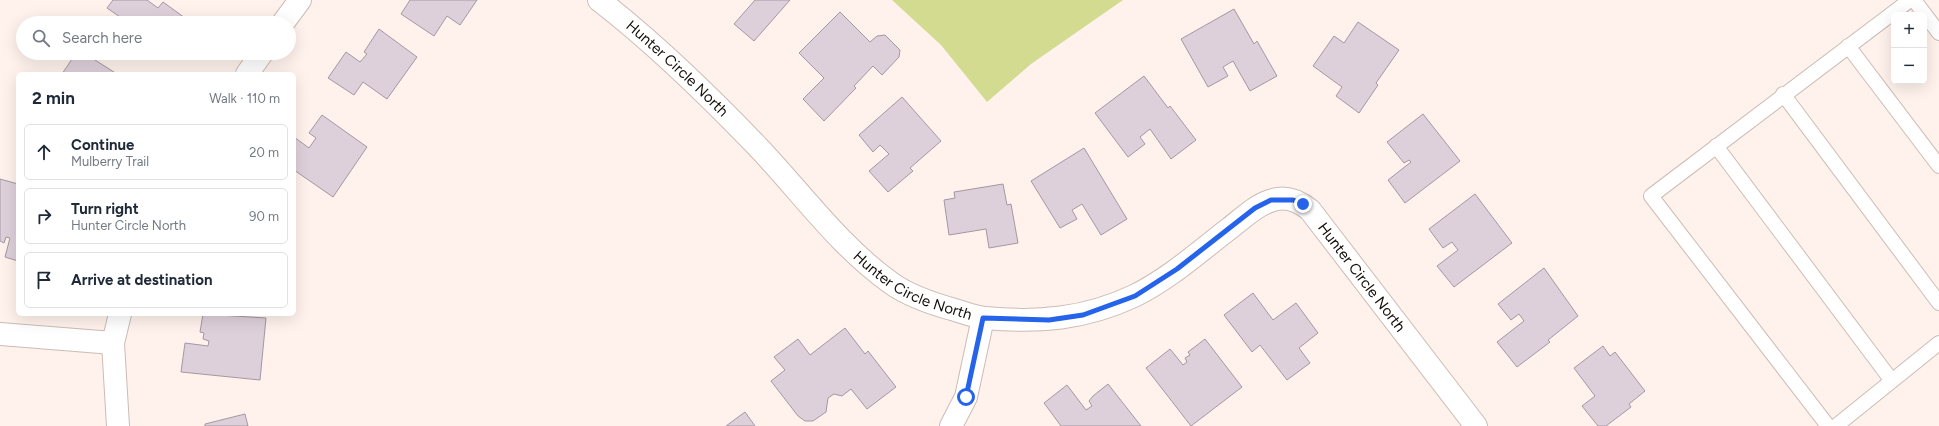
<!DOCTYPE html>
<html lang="en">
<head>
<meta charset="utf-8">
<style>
  :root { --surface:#fff; --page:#f2f2f3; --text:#1f2937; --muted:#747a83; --line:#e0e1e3 }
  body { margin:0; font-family:Figtree,sans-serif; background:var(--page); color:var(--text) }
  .controls { position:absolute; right:12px; top:12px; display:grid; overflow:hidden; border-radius:6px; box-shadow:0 4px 16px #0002 }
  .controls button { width:36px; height:36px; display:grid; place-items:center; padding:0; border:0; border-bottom:1px solid var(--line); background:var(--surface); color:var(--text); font:20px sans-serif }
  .stop { position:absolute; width:12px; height:12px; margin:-9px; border:3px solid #2563eb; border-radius:50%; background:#fff }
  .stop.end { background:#2563eb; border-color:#fff; box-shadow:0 1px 4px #0008 }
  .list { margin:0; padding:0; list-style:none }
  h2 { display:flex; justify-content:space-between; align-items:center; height:52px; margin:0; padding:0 16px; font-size:17px }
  h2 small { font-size:13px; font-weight:400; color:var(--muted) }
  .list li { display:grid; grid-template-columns:26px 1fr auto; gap:12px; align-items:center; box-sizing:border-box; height:56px; margin:0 8px 8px; padding:0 8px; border:1px solid var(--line); border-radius:6px }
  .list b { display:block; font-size:15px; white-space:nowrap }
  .list p { margin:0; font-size:13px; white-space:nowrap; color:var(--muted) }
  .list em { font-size:13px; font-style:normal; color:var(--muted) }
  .icon { flex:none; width:22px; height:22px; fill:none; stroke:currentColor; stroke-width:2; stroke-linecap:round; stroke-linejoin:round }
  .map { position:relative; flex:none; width:1939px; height:426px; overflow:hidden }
  .search { position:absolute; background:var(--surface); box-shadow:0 4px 16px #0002; left:16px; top:16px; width:280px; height:44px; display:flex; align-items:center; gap:10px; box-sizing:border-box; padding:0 14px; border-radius:22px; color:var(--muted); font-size:15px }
  .panel { position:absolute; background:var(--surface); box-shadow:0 4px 16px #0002; left:16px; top:72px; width:280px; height:244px; border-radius:6px }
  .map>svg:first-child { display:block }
  .green { fill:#d2db8f }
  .building { fill:#ded0da; stroke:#a597a1 }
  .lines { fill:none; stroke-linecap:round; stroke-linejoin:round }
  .lane-casing { stroke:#cbbcb4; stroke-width:16 }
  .street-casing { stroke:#cbbcb4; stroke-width:24 }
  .lane { stroke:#fff; stroke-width:14 }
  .street { stroke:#fff; stroke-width:22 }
  .route { stroke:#2563eb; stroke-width:5 }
  .labels { text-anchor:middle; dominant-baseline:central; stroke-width:4; stroke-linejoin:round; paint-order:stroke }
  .street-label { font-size:15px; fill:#100c09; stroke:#fff2ec }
</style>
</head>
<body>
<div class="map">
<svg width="1939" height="426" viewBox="0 0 1939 426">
  <rect width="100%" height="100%" fill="#fff2ec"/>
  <path class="green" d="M 892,0 L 1123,0 L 1031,64 L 987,102 L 941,45 Z"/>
  <path class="building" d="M 113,0 L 147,0 L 158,8 L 163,2 L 192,23 L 116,23 L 120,17 L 107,8 Z
    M 410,0 L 477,0 L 460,25 L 447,16 L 434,36 L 401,14 Z
    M 755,0 L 790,0 L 754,41 L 734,24 Z
    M 1234,9 L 1254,44 L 1257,41 L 1277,76 L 1250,91 L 1233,61 L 1223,67 L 1228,76 L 1208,87 L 1181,39 Z
    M 840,12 L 870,42 L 877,36 L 885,35 L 900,50 L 899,57 L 882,75 L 873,66 L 854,86 L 856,88 L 824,121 L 803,99 L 824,78 L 799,53 Z
    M 1358,22 L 1399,50 L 1376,83 L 1378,85 L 1359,113 L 1336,96 L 1342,87 L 1313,66 L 1334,36 L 1344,43 Z
    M 379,29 L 417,57 L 387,99 L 363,82 L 354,95 L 328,78 L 346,52 L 360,62 L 367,54 L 364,52 Z
    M 76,53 L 84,53 L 117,74 L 62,74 Z
    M 1144,76 L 1168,108 L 1170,106 L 1196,140 L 1171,159 L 1150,129 L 1140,137 L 1145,144 L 1128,157 L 1095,113 Z
    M 902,97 L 941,141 L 910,168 L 913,171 L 888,192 L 869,171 L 889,154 L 880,145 L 873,152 L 859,135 Z
    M 1423,114 L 1460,161 L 1405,203 L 1388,180 L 1411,162 L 1409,160 L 1404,163 L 1387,142 Z
    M 322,115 L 367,147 L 333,197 L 294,170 L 294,137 L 309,148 L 316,138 L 309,133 Z
    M 1084,148 L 1127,219 L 1101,235 L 1082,204 L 1072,210 L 1077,219 L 1060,228 L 1031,181 Z
    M 0,179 L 18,184 L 18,261 L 5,257 L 10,238 L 6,237 L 4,243 L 0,241 Z
    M 1003,184 L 1007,205 L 1011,204 L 1018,243 L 989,248 L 986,229 L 949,235 L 944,200 L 955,198 L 954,192 Z
    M 1475,194 L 1512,243 L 1454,287 L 1437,266 L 1458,250 L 1452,242 L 1443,248 L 1429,229 Z
    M 1544,268 L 1578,316 L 1548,340 L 1550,342 L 1517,367 L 1497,342 L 1524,321 L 1519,314 L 1511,320 L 1498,304 Z
    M 1253,293 L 1273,320 L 1296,303 L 1318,333 L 1299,348 L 1310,363 L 1287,380 L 1260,345 L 1252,352 L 1224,315 Z
    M 203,314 L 266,318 L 260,380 L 181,372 L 185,343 L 208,346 L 209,341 L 203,339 L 204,333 L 200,332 Z
    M 845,328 L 865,354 L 868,351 L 896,387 L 867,409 L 851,389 L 842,396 L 834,394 L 828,398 L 826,412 L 813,421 L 805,421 L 798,416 L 771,381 L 785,370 L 774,357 L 798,339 L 810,355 Z
    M 1205,339 L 1242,387 L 1191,426 L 1146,368 L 1170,349 L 1183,365 L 1187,362 L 1185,358 L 1190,355 L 1188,352 Z
    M 1603,346 L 1610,356 L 1615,352 L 1645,391 L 1629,404 L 1631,407 L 1606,426 L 1598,426 L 1582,406 L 1595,396 L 1574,368 Z
    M 1108,384 L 1141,426 L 1061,426 L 1044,403 L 1067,385 L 1086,410 L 1092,406 L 1089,401 L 1093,396 Z
    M 745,412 L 755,426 L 726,426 Z
    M 245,414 L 248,426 L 205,426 L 205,424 Z"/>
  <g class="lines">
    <defs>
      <path id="lane" d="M 1914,0 L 1939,33
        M 1848,46 L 1939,166
        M 1783,94 L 1939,303
        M 1716,146 L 1892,381
        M 1828,426 L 1651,196 L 1910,0
        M 1836,426 L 1939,343"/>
      <g id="street">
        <path id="s1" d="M 599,0 C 656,44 707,94 757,146 C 801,192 838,245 891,283 C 909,296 933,304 955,310 C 965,313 975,317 985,318 C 1038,323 1085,319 1134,296 C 1169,279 1200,251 1230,228 C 1243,218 1255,206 1270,201 C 1285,195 1299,201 1310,210 L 1476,426"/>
        <path d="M 283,23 L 300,0"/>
        <path d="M 247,74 L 262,53"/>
        <path d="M 0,334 L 113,343"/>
        <path d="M 118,426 L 113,343 L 120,314"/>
        <path d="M 951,426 L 966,397 L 983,318"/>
      </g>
    </defs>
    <use href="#lane" class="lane-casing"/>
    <use href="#street" class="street-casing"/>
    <use href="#lane" class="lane"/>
    <use href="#street" class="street"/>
  </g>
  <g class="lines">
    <path class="route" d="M 966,397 L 983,318 L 1049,320 L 1083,315 L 1135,296 L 1177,269 L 1255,208 L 1271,200 L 1293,200 L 1303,204"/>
  </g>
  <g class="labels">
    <g class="street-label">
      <text stroke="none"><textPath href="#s1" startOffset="104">Hunter Circle North</textPath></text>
      <text stroke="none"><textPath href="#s1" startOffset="955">Hunter Circle North</textPath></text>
      <text stroke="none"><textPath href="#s1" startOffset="428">Hunter Circle North</textPath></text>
    </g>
  </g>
</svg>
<div class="controls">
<button>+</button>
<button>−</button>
</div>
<div class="stop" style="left:966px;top:397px"></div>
<div class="stop end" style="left:1303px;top:204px"></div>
<div class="search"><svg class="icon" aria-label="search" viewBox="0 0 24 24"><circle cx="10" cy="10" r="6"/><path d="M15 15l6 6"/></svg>Search here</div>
<section class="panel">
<h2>2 min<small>Walk · 110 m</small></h2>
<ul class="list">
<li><svg class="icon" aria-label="ahead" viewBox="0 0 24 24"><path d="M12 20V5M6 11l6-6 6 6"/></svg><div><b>Continue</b><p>Mulberry Trail</p></div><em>20 m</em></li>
<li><svg class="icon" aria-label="right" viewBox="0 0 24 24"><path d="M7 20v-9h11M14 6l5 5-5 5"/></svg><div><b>Turn right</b><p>Hunter Circle North</p></div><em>90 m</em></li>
<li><svg class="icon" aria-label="arrive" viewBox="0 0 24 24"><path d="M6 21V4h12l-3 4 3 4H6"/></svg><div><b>Arrive at destination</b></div></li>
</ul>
</section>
</div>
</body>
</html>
